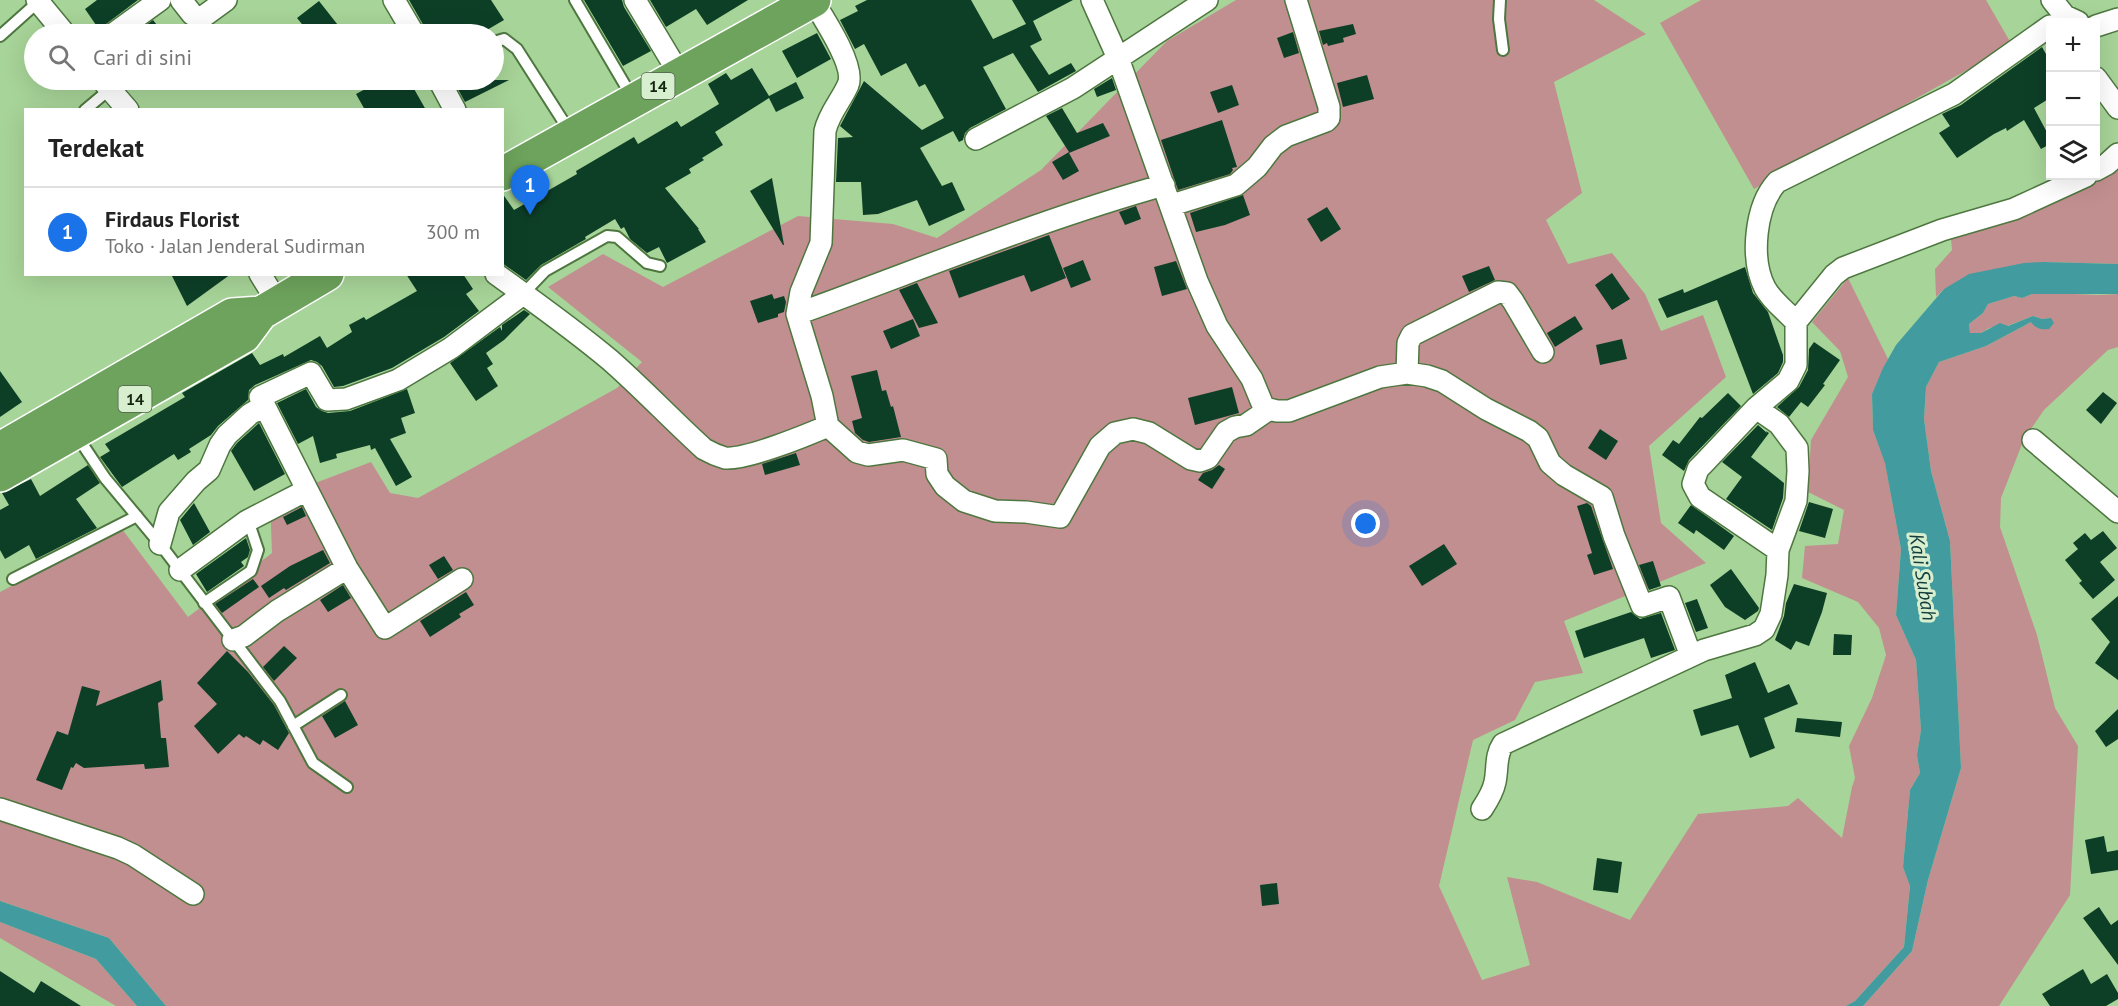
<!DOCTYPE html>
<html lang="id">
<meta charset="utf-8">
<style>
:root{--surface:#fff;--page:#f6f6f6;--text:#222;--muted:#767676;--line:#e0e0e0;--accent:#1a73e8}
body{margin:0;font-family:"PT Sans",sans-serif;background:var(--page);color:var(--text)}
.controls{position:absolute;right:18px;top:18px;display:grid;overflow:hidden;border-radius:0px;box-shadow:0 6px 24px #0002}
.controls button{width:54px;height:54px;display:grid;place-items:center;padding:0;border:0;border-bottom:2px solid var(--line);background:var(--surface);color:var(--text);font:30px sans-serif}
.you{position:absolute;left:1366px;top:524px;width:21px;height:21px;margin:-15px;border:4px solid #fff;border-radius:50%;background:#1a73e8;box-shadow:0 0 0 9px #1a73e833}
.badge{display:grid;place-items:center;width:39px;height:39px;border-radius:50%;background:var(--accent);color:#fff;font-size:20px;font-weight:700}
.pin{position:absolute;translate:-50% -50px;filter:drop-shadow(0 2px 3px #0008)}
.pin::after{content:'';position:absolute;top:32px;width:21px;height:18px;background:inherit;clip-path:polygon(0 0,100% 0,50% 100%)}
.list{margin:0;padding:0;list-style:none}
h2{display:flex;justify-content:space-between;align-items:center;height:78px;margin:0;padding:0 24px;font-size:26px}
h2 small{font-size:20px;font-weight:400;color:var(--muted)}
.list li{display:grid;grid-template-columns:39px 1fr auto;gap:18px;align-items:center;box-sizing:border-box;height:90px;padding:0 24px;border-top:2px solid var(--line)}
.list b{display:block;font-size:22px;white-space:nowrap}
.list p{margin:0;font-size:20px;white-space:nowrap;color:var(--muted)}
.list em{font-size:20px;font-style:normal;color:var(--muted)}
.icon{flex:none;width:33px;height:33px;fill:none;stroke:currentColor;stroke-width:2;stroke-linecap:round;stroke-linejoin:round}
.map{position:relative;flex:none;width:2118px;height:1006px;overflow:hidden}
.search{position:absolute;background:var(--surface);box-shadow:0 6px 24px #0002;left:24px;top:24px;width:480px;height:66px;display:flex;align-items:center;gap:15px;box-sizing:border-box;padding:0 21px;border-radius:33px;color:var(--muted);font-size:22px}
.panel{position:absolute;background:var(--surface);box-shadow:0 6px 24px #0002;left:24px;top:108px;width:480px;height:168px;border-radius:0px}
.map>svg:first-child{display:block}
.green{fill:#c28f90}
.water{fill:#429b9e}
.building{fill:#0d3f27}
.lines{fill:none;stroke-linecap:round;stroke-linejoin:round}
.lane-casing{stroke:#4e7740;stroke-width:14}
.street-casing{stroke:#4e7740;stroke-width:24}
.highway-casing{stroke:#fff;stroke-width:36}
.lane{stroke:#fff;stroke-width:10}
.street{stroke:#fff;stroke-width:21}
.highway{stroke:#6da35c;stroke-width:33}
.labels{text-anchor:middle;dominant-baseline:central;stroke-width:6;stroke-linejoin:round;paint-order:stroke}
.shield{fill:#d7eecf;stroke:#4e6148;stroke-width:1.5}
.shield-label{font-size:16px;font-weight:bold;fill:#14250e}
.water-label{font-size:20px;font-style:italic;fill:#123c3d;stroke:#d7eecf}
</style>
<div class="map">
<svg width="2118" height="1006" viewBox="0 0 2118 1006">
<rect width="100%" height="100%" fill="#a7d498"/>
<path class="green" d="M1236,0H1594L1646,34L1554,82L1582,193L1546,220L1568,264L1612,253L1645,294L1661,331L1703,315L1726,377L1649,446L1661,523L1706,563L1564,621L1583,673L1535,682L1515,720L1473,740L1439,886L1482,980L1530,965L1507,877L1537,882L1630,920L1698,814L1788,806L1798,798L1842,838L1852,787L1855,778L1849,746L1872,698L1886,655L1879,628L1858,602L1802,578L1805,546L1838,544L1844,510L1808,492L1811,440L1848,377L1840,351L1812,322L1848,278L1888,359L1872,394L1873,430L1885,462L1901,549L1896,615L1916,660L1921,730L1917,755L1920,773L1910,790L1903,867L1910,885L1904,947L1855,1001L1846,1006H166L109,938L0,901V815L125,856L193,898L198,893L192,886L134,849L0,804V592L122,529L188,617L272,553L270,500L371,462L390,493L418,498L617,388L642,362L548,287L603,254L663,287L798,216L893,224L937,238L1041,170L1167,41Z
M1701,0H1986L2012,45L1754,189L1660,23Z
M2118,170V264L2044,262L1944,289L1936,297L1935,269L1952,250L1951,239C2009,222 2065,200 2118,170Z
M2052,293L2098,295L2118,294V347L2108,350L2044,410L2024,439L2001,498L2000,527L2037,635L2055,708L2078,746L2070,895L1999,1006H1863L1912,951L1928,880L1961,768L1950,541L1931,471L1924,419L1926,387L1939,362L1986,346L2031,322L2051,318L2042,319L2033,316L2007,326L1989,328L1981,333H1970L1969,324L1983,313L1988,304L2014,296L2022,298L2032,294Z
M0,922L96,959L137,1006H116L0,938Z"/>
<path class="water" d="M2044,262L2118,264V294H2032L2022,298L2014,296L1988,304L1983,313L1969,324L1970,333H1981L2000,323L2008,326L2033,316L2042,319L2051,318L2054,323L2049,329C2040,330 2036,328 2031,322L1986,346L1939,362L1926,387L1924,419L1931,471L1950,541L1961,768L1928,880L1912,951L1863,1006H1846L1855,1001L1904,947L1910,886L1903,867L1910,790L1920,773L1917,755L1921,730L1916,660L1896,615L1901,549L1885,463L1873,430L1872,394L1883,368L1896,345L1944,289L1969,274L2024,263Z
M0,901L109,938L166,1006H137L96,959L0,922Z"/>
<path class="building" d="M97,0H138L106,24L100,34H83L96,25L85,9Z
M409,0H491L504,20L480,34H427L425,28Z
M584,0H622L624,7L651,51L623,66Z
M650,0H748L707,25L696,9L666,27Z
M867,0H971L993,39L1026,24L1012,0H1073L1033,21L1042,40L1030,46L1049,75L1071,63L1076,71L1038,92L1013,53L983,67L1006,109L970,128L965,133L963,140L959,142L953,131L920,148L942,186L952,182L965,210L929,226L917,200L878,214L863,215L861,182H836L838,138L853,137L840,126L864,81L922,130L944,118L925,84L919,87L906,63L881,76L864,44L855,49L840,20L858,11L855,6Z
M319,1L345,34H310L297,18Z
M153,20L164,34H134Z
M1353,24L1356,34L1343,38L1344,42L1328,46L1327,43L1323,45L1319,31Z
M1293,32L1299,53L1284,58L1277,38Z
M817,33L831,59L797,78L782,51Z
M2042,47L2050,61V98L2034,108L2050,138V144L2041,149L2024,120L2007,131L2006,128L1994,134L1957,158L1939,133L1950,126L1942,114L1961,105Z
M752,68L769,96L796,82L804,98L776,112L769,98L715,132L723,145L702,158L704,160L689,169L691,173L665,188L699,229H698L706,242L667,263L659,247L647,253L630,239L624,227L621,229L615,219L585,237L586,239L541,265L526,280L502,263V193L514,210L577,174L576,171L634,137L638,144L677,121L681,127L719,104L708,84L726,73L731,80Z
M1367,75L1374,99L1343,107L1337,83Z
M1112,78L1116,90L1097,97L1094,89Z
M382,80H409L426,110H365L356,94Z
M453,80H509L465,102Z
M1232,85L1239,105L1218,113L1210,92Z
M1062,108L1077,133L1103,123L1110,136L1069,153L1079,171L1063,180L1052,162L1069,152L1046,116Z
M1222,120L1237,167L1232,168L1233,170L1230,174L1178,190L1161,140Z
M772,178L784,245H783L750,191Z
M1243,195L1250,215L1225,225L1196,232L1190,213Z
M1136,206L1141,219L1125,225L1119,212Z
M1327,207L1341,229L1321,242L1307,219Z
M1049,235L1066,278L1031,292L1024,275L959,298L949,271Z
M1083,260L1091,280L1071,288L1063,268Z
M1176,261L1187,289L1162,296L1154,267Z
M1489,266L1495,280L1469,292L1462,276Z
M1745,267L1753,293L1768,312L1783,355V362L1778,373L1753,394L1717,300L1667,318L1658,299L1683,289L1684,293Z
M1612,273L1630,299L1612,310L1595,285Z
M171,274H231L187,306Z
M406,274H463L473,289L466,294L479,311L444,337L392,368L343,386L334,387L322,366L317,362L311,360L255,385L249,390L248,400L218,426L211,435L189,449L191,452L178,460L174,454L122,487L100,457L110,451L105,444L185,397L182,393L252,353L260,365L283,354L284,357L320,336L327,348L352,332L349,325L364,317L366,320L417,291Z
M917,283L938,323L919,328L899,290Z
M772,294L774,299L784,296L786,302L784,312L778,314V317L758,323L750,301Z
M524,310L530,314L504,340L486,353L493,364L487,368L498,386L476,401L450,363L500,327L502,331V325Z
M1575,316L1583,329L1555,347L1547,333Z
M913,319L920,336L891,349L883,331Z
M1622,339L1627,359L1600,365L1596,345Z
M1814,342L1840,360L1823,384L1825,385L1808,407L1801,402L1789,417L1777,407L1799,387L1808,370L1809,349Z
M877,370L882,391L886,390L891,407L893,406L901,437L869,442L863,440L855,433L852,421L862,418L851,376Z
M0,371L22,402L0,417Z
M1232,387L1239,413L1195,425L1188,398Z
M306,389L316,407L322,411L328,413L350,411L407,389L415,413L401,418L406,433L390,439L412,477L396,486L375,448L371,450L370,445L336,454L337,458L320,463L313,436L298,444L277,403Z
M2103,392L2117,403L2101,424L2086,410Z
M1728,393L1741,406L1689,460L1684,471L1662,455L1673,440L1679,444L1700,417L1702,418Z
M259,423L285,474L254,491L231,451L237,443Z
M1758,425L1767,433L1766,431L1769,433L1751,457L1784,483L1783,498L1772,530L1726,499L1742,477L1722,462Z
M1600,429L1618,441L1606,460L1588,448Z
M796,453L800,465L765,475L762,464Z
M88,465L100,483L76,499L97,528L36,559L29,545L5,559L0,550V510L9,505L2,493L31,479L40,496Z
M1219,465L1225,469L1212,489L1198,480L1203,473L1212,470Z
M1809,502L1833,509L1825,538L1799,531Z
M194,503L210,532L193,545L180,520Z
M1587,503L1591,506L1613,569L1594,575L1587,555L1592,553L1577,506Z
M1691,505L1734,536L1724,550L1696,530L1694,534L1678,523Z
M302,507L306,516L287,525L283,517Z
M2103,531L2117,548L2100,562L2115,580L2093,599L2079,583L2082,581L2065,560L2078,549L2073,543L2085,533L2091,540Z
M246,538L250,550L248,557L241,562L244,566L207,592L196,574Z
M1444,544L1457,564L1422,586L1409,566Z
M323,550L330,563L286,590L284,588L269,598L261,586L290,566Z
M444,556L453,570L438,579L429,565Z
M1653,561L1661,586L1649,590L1639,565Z
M1731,569L1759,608L1758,611L1745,620L1725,607L1710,585Z
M253,579L259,587L222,613L215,604Z
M1794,584L1827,593L1822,612L1809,646L1796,641L1791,650L1775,640L1784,616L1786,603Z
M343,585L351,598L328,612L320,600Z
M466,592L474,605L459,614L461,617L430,637L420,621Z
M2118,596V680L2095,663L2110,642L2091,619Z
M1697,599L1708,628L1696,632L1685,603Z
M1631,612L1640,619L1661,613L1675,650L1651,658L1644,638L1584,658L1575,631Z
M1834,634L1852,635L1851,655H1833Z
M284,646L297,658L274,681L263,667Z
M227,651L248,672L274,705L289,733L278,750L263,740L260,745L246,736L244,738L239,734L218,754L194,726L217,704L197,683Z
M1755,662L1768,693L1789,684L1798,704L1764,718L1775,748L1750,758L1738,725L1701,736L1693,710L1732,698L1725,675Z
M161,680L163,700L158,703L161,738H166L169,767L145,769L144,764L84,768L76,763L73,768L71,767L62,790L36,780L57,731L68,735L82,686L100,691L96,706Z
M345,701L358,725L335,738L322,716Z
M2118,709V739L2106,747L2095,731Z
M1797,718L1842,722L1840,737L1795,732Z
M2104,836L2107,852L2118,850V870L2091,874L2085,840Z
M1597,858L1622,862L1618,893L1593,890Z
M1277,883L1279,904L1262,906L1260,885Z
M2099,907L2111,925L2118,920V965L2083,918Z
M2083,969L2091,984L2107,974L2118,993V999L2106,1006H2050L2042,994Z
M0,971L34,993L41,981L81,1006H0Z"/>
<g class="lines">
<defs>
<path id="lane" d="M575,0L632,97
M1500,0L1499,19L1503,50
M0,36L38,2
M494,42L504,39L517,49L570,132
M85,110L110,89
M523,294L545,271L607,236L617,237L647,263L660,266
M77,436L105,478L160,544L280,701L313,763L347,787
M13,579L137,516
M204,603L251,571L258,550L248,520
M293,726L341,695"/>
<path id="street" d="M37,0L65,34
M181,0L192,14L200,19L226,0
M394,0L414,34
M635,0L680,75
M1092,0L1118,58L1197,281L1217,326L1252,379L1264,408L1277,411H1289L1380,377L1407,373L1427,376L1442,381L1486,409L1529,431L1538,438L1550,463L1564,475L1602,497L1614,536L1642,606L1669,597L1691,656
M2052,0L2065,16L2078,22
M813,1C823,17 856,67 848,85C841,101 829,113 825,131L821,243L801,292L797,314L822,396L828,426L857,452L868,455L903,450L936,459L937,474L945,486L964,501L995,511L1026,512L1060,517L1100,446L1115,433L1133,429L1149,433L1191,459L1200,461L1208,458L1226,432L1235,427L1246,425L1268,410
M2096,26L2118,19
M113,34L160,0
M2096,78L2118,108
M102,80L128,110
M439,80L455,110
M976,139L1073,88L1207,0
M2096,170L2107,164L2118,154
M1172,205L1236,185L1257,167L1273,146L1286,136L1326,121L1329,118V107L1296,0
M260,274L278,303
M496,274C535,302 573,329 610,360C642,388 672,420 704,449C711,453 718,456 725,458C746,460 807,435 828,426
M797,314C919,270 1039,220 1164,185
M1796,322C1786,311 1772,301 1765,288C1750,259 1755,206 1777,182L1954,94L2050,26
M1407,373L1408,343L1412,335L1498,292L1507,293L1513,301L1543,352
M2033,440L2118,512
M160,544L169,512L196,481L209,470L220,445L227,435L250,414L264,406
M1778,550L1700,497L1693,484L1698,469L1703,464L1756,408L1788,381L1796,365V322L1834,275L1843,268L1942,230L2014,209L2086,176
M180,570L247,521L307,490
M462,579L385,628L347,568L260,397L311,373L327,400L346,399L398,380L451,348L523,294
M233,640L244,636L277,611L347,568
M0,809L118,848L133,855L193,894
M1482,809C1488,800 1493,792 1495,782C1498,768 1495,756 1503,744L1704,650L1755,635L1764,629L1771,614L1777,575L1778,550L1796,501L1798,471L1797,448L1779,424L1756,408"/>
<path id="highway" d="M502,174L814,0
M0,449L232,315L261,313
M0,475L244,336L261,313L327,274"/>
</defs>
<use href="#lane" class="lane-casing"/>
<use href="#street" class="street-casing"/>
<use href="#highway" class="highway-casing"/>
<use href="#lane" class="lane"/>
<use href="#street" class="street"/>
<use href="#highway" class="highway"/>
</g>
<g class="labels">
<g class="shield">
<rect x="641.5" y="73" width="33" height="26" rx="4.5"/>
<rect x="118.5" y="386" width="33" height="26" rx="4.5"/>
</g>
<g class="shield-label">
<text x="658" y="86">14</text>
<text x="135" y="399">14</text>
</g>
<g class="water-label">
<text transform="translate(1923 577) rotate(81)">Kali Subah</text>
</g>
</g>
</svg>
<div class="controls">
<button>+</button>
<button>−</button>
<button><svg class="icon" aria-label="layers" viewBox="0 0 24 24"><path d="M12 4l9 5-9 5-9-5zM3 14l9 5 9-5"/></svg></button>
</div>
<div class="you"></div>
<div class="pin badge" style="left:530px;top:215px">1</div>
<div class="search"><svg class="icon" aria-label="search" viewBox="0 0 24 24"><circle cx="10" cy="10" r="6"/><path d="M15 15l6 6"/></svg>Cari di sini</div>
<section class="panel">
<h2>Terdekat<small></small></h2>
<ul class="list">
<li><span class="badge">1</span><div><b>Firdaus Florist</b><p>Toko · Jalan Jenderal Sudirman</p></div><em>300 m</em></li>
</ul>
</section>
</div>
